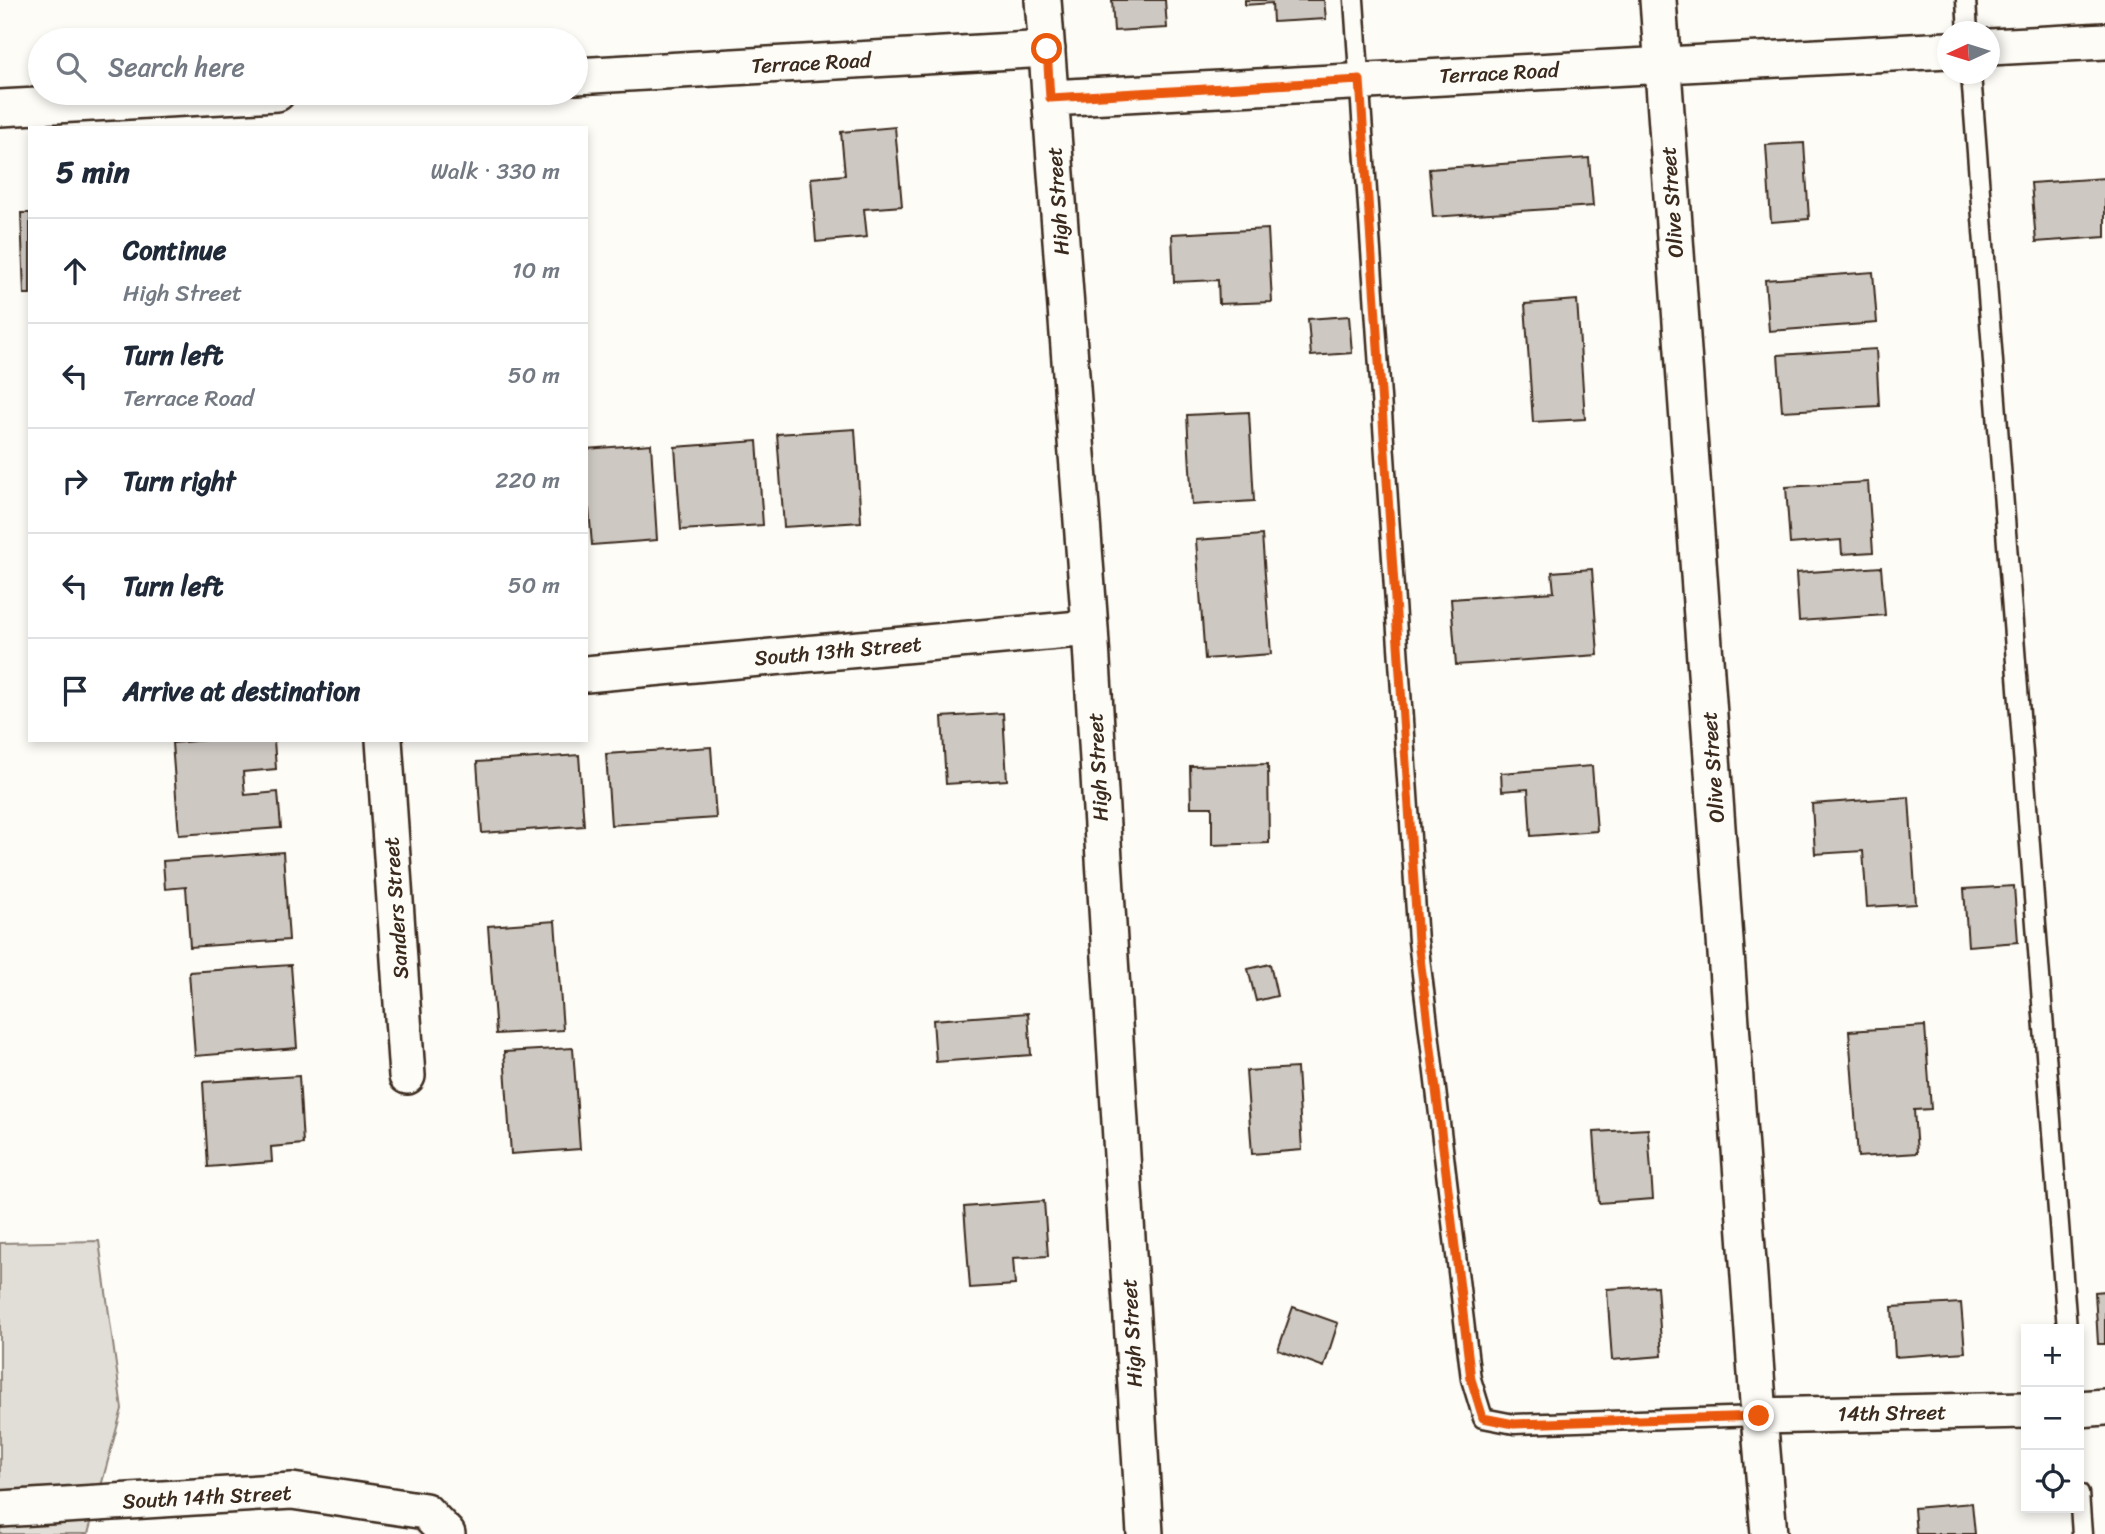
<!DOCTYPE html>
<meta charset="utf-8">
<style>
:root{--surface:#fff;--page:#f2f2f3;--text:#1f2937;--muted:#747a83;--line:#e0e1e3}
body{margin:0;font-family:Sriracha,sans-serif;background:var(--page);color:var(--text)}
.controls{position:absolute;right:21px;bottom:21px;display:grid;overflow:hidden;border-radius:0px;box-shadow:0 4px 10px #0003}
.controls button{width:63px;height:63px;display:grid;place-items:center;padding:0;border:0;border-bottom:2px solid var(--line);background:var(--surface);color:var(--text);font:35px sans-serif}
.compass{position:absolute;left:1937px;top:21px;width:63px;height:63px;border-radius:50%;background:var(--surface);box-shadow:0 4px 10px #0003;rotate:266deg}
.stop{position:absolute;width:21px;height:21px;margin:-16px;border:5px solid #ea580c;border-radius:50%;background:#fff}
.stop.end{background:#ea580c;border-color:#fff;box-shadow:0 2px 7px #0008}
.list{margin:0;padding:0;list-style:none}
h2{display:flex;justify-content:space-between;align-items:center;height:91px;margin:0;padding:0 28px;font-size:30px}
h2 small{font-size:23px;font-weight:400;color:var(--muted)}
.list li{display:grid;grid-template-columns:46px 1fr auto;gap:21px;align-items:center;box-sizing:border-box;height:105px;padding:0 28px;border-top:2px solid var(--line)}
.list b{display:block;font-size:26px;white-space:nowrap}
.list p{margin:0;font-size:23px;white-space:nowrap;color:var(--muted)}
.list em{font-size:23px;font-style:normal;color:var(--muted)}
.icon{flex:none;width:38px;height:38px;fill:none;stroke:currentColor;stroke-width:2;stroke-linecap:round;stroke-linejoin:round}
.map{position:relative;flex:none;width:2105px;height:1534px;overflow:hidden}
.search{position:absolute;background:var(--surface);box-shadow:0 4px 10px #0003;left:28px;top:28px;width:560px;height:77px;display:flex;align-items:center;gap:18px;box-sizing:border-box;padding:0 24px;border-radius:38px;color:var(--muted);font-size:26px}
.panel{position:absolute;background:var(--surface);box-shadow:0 4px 10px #0003;left:28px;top:126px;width:560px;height:616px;border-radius:0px}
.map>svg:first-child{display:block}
.green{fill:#e1ded7;stroke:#8e847a;stroke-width:2}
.building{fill:#cdc8c2;stroke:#3b2a1e;stroke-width:2}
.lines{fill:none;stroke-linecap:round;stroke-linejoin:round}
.lane-casing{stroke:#3b2a1e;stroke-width:23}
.street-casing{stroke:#3b2a1e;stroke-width:40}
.lane{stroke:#fdfcf7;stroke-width:18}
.street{stroke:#fdfcf7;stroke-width:35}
.route{stroke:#ea580c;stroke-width:9}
.labels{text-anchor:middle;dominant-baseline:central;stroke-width:6;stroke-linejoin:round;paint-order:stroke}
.street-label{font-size:21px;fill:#3b2a1e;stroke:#fdfcf7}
</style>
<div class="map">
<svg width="2105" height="1534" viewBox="0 0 2105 1534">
<rect width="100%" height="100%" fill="#fdfcf7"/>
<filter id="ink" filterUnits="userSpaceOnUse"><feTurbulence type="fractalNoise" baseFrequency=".0143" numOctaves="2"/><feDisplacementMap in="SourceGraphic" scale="14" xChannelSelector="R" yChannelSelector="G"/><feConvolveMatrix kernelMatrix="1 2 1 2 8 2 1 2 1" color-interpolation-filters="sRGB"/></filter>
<g filter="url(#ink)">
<path class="green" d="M99,1241L122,1409L88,1534H0V1243Z"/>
<path class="building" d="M1112,0H1165L1167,28L1114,31Z
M1245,0H1324L1326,19L1273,22L1272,3L1245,5Z
M895,127L902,206L864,209L867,237L816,242L811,178L845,175L841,132Z
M1804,143L1809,219L1771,222L1766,145Z
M1589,158L1593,206L1433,217L1429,169Z
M2105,178V237L2036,242L2031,183Z
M21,213H30V294H24Z
M1268,229L1272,302L1219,304L1218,280L1174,282L1172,234Z
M1873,272L1877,323L1769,331L1765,280Z
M1577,300L1585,419L1533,422L1525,304Z
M1349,316L1352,353L1311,356L1308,319Z
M1876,349L1879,406L1782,411L1778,355Z
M1249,412L1254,501L1192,505L1187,415Z
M855,429L861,522L784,527L777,434Z
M757,441L763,525L681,530L675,447Z
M651,444L657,540L592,545L589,509H586V449Z
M1868,482L1873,552L1842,554L1841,540L1790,544L1786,487Z
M1262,535L1271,654L1205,659L1196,540Z
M1881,567L1885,615L1799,621L1796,573Z
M1592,569L1598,655L1456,665L1451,599L1554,592L1552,572Z
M1003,713L1007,780L946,784L942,717Z
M206,740H274L276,769L243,772L245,795L278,792L281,828L179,835L172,743Z
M711,747L716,818L611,825L606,754Z
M579,755L584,826L482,833L477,762Z
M1268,764L1269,843L1212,845V807H1191L1190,766Z
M1592,766L1597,831L1531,836L1528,789L1502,791L1501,773Z
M1909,797L1916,904L1867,907L1863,851L1815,854L1812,804Z
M283,852L289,940L190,947L186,887L165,889L163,861Z
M2014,886L2018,942L1968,946L1964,889Z
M555,921L563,1030L496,1034L488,926Z
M1270,964L1277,996L1256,1001L1248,969Z
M291,965L297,1048L195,1056L189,972Z
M1028,1013L1031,1055L936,1062L933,1020Z
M1925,1026L1931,1109L1914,1110L1917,1153L1858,1157L1849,1031Z
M573,1048L580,1149L511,1154L504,1052Z
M1297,1068L1302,1150L1252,1154L1246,1071Z
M299,1076L303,1144L271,1147L272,1162L208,1167L203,1082Z
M1648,1129L1653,1199L1599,1203L1594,1132Z
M1044,1201L1048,1256L1013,1258L1015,1285L970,1288L964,1207Z
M1657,1286L1662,1356L1612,1360L1607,1289Z
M2105,1291V1344H2098L2095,1292Z
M1961,1303L1965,1352L1895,1357L1892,1307Z
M1293,1307L1338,1323L1324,1367L1278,1350Z
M1972,1503L1975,1534H1916L1914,1508Z"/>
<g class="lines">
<defs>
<path id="lane" d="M1354,0L1418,941L1471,1379L1483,1418L1514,1424L1759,1416
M1966,0L1968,32
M1971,74L2067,1329
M2079,1493L2082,1534"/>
<path id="street" d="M1043,0L1090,628L1145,1534
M1658,0L1759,1416L1769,1534
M1990,47L2105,41
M576,76L1047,49
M1050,98L1948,50
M0,108L277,93
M586,674L1090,628
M384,740L407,1076
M2079,1409L2105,1407
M1759,1416L2026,1410
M0,1509L292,1491L425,1511L447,1534"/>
</defs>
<use href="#lane" class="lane-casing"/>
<use href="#street" class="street-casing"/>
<use href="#lane" class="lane"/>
<use href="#street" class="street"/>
</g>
</g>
<g class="lines" filter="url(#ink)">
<path class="route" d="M1047,49L1050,98L1360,80L1418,941L1471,1379L1483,1418L1514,1424L1759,1416"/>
</g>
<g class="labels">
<g class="street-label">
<text transform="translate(811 63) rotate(-3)">Terrace Road</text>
<text transform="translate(1499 73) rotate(-3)">Terrace Road</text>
<text transform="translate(1058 201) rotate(-94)">High Street</text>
<text transform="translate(1672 202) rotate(-94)">Olive Street</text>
<text transform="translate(838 651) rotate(-5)">South 13th Street</text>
<text transform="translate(1098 767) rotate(-93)">High Street</text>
<text transform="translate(1713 767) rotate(-94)">Olive Street</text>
<text transform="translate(396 908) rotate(-94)">Sanders Street</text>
<text transform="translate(1132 1333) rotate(-93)">High Street</text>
<text transform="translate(1892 1413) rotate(-1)">14th Street</text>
<text transform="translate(207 1497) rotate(-3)">South 14th Street</text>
</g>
</g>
</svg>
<div class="controls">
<button>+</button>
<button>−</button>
<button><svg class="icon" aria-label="locate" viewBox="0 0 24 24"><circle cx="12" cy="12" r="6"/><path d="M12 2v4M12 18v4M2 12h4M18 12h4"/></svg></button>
</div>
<svg class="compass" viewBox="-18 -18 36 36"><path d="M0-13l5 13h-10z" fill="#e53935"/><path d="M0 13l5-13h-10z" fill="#747a83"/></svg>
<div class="stop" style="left:1047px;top:49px"></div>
<div class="stop end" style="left:1759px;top:1416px"></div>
<div class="search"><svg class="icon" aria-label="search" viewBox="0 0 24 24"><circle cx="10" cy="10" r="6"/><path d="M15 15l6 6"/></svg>Search here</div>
<section class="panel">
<h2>5 min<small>Walk · 330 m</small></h2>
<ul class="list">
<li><svg class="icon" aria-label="ahead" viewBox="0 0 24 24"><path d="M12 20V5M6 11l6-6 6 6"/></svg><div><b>Continue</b><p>High Street</p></div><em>10 m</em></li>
<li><svg class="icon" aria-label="left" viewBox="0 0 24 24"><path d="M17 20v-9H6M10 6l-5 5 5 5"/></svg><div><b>Turn left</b><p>Terrace Road</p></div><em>50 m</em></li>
<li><svg class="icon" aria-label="right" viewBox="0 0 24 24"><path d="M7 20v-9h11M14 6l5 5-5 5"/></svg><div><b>Turn right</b></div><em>220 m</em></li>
<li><svg class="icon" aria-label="left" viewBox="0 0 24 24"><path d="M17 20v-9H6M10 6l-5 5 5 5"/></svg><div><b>Turn left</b></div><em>50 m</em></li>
<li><svg class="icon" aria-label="arrive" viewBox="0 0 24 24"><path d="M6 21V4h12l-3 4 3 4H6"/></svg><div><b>Arrive at destination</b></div></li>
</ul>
</section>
</div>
